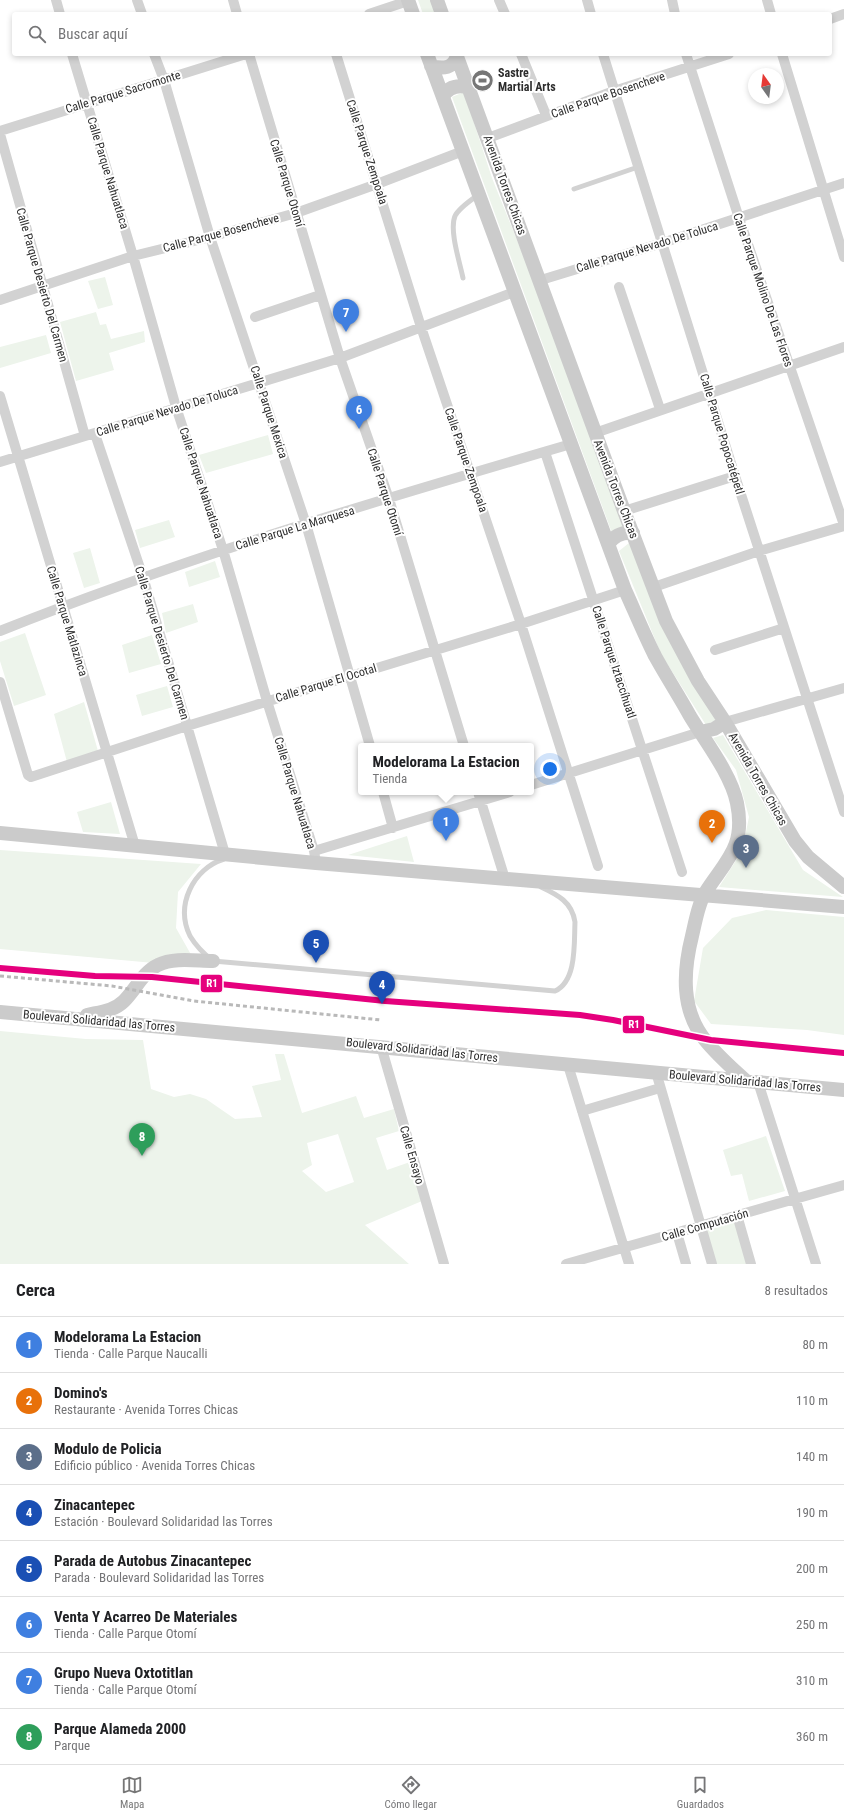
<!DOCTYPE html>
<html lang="es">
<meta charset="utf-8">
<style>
:root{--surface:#fff;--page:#f6f6f6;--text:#202124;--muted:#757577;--line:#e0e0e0;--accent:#767676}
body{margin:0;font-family:"Roboto Condensed",sans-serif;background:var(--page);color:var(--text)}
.compass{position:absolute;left:748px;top:68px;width:36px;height:36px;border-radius:50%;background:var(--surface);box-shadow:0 2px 6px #0003;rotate:346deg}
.you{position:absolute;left:550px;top:769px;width:14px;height:14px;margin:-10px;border:3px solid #fff;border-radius:50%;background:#1a73e8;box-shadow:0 0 0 6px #1a73e833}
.badge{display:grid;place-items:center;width:26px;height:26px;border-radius:50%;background:var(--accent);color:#fff;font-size:13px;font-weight:700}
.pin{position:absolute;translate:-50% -33px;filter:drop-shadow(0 1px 2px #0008)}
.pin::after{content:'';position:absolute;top:21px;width:14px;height:12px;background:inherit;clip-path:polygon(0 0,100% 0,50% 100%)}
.popup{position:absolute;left:358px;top:743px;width:176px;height:52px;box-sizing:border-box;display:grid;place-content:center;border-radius:4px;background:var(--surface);filter:drop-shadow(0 1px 3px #0005);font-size:13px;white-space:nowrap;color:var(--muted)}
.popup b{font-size:15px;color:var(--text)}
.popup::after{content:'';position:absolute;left:50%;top:100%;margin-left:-8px;border:8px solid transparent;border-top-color:var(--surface)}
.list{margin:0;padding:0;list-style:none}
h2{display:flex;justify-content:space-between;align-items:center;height:52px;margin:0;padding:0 16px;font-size:17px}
h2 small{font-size:13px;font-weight:400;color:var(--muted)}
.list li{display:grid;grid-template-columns:26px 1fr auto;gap:12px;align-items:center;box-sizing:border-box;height:56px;padding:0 16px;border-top:1px solid var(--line)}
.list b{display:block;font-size:15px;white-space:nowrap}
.list p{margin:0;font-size:13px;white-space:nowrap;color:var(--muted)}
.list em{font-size:13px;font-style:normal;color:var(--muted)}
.icon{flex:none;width:22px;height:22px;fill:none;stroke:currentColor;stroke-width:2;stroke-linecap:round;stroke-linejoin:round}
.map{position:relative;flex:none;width:844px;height:1264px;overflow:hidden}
.search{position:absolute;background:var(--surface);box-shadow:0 2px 6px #0003;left:12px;right:12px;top:12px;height:44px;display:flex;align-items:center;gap:10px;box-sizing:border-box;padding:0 14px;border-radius:4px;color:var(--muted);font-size:15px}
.sheet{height:500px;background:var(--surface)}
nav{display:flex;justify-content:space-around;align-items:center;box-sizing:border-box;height:56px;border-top:1px solid var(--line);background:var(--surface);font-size:11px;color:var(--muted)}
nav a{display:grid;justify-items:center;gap:2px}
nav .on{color:var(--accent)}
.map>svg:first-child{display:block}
.green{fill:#edf4eb;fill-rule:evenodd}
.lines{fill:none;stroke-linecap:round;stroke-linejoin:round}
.lane{stroke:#d2d2d2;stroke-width:5}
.street{stroke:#d2d2d2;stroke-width:10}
.secondary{stroke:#cbcbcb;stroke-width:14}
.rail{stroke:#b9b9b9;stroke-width:3;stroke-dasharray:4 3;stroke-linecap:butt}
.rail-1-casing{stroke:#fff;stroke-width:9}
.rail-1{stroke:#e5007d;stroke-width:6}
.labels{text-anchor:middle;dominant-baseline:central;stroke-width:4;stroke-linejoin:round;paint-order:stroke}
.poi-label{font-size:12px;font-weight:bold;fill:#2d2d2d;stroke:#fff;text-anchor:start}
.street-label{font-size:12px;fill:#2d2d2d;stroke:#fff}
.line-badge{stroke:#fff;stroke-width:1.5}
.badge-label{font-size:11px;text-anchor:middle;font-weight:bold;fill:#fff}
</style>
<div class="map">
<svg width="844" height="1264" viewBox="0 0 844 1264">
<rect width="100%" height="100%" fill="#fff"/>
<path class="green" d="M418,0H432L437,14H423Z
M464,92L492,178L539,295L624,527L612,533L452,97Z
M105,277L113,305L98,309L88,281Z
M96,312L100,325L106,324L111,339L144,331L145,342L109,353L114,370L76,381L60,322Z
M46,335L51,353L0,368V347Z
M268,435L273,454L206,473L199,455Z
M169,520L175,537L140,548L135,530Z
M629,543L673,646L716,720L706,725L661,654L619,551Z
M90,548L100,583L84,588L73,553Z
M215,561L220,577L189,587L185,572Z
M193,604L198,622L166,633L162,613Z
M25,633L46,695L14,706L0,661V642Z
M152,635L161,664L129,673L122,645Z
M167,686L173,707L142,716L136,695Z
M84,702L98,751L67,762L54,714Z
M723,735L803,870L843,897L719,887L742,851L749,817L736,770L713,738Z
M111,802L120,834L83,832L77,812Z
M407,836L414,862L348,855Z
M0,850L201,864L178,892L176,928L198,967L0,949Z
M766,910L844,917V1035L807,1030L711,1024L694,1001L703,948L732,918Z
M0,1031L86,1039L143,1040L151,1089L174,1097L190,1094L206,1099L235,1119L262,1117L252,1086L281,1080L275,1054H284L302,1113L356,1096L364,1118L394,1109L399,1131L376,1138L387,1170L410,1162L422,1201L365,1225L409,1264H0ZM338,1134L354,1182L326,1192L302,1171L312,1165L307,1143Z
M766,1136L785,1191L749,1201L742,1174L731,1176L723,1150Z
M736,1221L748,1264H715L705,1231Z"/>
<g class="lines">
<path class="lane" d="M574,189L638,167
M463,278C460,263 449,230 455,216C459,208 471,200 478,195
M224,859C193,869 175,905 190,936C196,946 204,954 213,961L555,991C577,981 574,943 575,922C572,902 558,895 541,887"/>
<path class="street" d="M56,0L60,14
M137,0L142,14
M233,0L237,14
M499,0L505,14
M587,0L591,14
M672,0L675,14
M767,0L771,14
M369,14L408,1
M830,19L844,14
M72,54L133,256L176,407L223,550L267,701L314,851L316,863
M154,54L164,80L210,237L306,524L370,746
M249,54L340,358L389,499L464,746
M336,54L421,327L521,624L598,866
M521,54L546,115
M603,54L735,476L844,812
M686,54L739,218L844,525
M782,54L844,257
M0,131L246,54
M0,134L85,436
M488,138L614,91L729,54
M541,280L662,243L844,183
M619,287L660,409
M0,300L133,256L210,237L296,213L377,184L463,151
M255,317L320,295
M0,396L135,846
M595,433L844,347
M95,434L143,577L225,854
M545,452L682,872
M0,462L340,358L514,292
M624,511L735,476
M654,587L759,551L844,526
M0,631C186,557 379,500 571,444
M715,650L784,628
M0,682L28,775L31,777L187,726L521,624L625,590
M725,722L844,688
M531,785L700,732
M383,792L393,828
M478,792L505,879
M314,851L510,792
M381,1046L444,1264
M568,1065L629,1264
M656,1072L712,1264
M758,1082L816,1264
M582,1111L660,1088
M737,1215L751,1264
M677,1233L686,1264
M566,1264L844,1185"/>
<path class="secondary" d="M408,0L413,14
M437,0L442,14
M427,54L625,590C635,612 644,634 655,656C666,676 679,696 690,716C705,741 731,774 737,803C746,847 726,860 705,893C698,904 695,924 692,936C683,972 681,1010 705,1040C717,1055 732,1068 746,1081
M456,54L624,511L666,621L698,681L725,722L795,841L808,857L844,887
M431,66C443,69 453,69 457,56
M443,97C448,86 458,85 468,87
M608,544C614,536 623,532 633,533
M700,732L714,729L725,722
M0,833L316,863L844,907
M0,1012L844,1090
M87,1015C100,1012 114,1011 124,1001C136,989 143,972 158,965C174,957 196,961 213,961"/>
<path class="rail" d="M0,968L95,976L152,977L385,1001
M0,976L112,986L194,1001L381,1020"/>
<defs>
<path id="rail-1" d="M0,968L95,976L152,977L385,1001L580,1015L613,1020L711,1040L844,1053"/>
</defs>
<use href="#rail-1" class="rail-1-casing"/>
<use href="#rail-1" class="rail-1"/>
</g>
<defs>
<symbol id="stadium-disc" viewBox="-11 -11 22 22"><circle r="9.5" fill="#767676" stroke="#fff"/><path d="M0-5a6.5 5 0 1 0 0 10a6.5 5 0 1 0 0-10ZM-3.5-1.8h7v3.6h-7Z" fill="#fff"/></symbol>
</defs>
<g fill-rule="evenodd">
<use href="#stadium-disc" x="470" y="68" width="25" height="25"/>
</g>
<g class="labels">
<g class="poi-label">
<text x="498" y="73">Sastre<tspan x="498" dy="14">Martial Arts</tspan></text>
</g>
<g class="street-label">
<text transform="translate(123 92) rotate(-17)">Calle Parque Sacromonte</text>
<text transform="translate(608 95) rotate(-19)">Calle Parque Bosencheve</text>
<text transform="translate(367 152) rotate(72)">Calle Parque Zempoala</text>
<text transform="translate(108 173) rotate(73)">Calle Parque Nahuatlaca</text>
<text transform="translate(287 183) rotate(73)">Calle Parque Otomí</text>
<text transform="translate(505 185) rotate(70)">Avenida Torres Chicas</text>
<text transform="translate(221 233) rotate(-15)">Calle Parque Bosencheve</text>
<text transform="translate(647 247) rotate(-17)">Calle Parque Nevado De Toluca</text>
<text transform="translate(42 285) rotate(74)">Calle Parque Desierto Del Carmen</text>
<text transform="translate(763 290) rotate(71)">Calle Parque Molino De Las Flores</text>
<text transform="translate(167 411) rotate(-17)">Calle Parque Nevado De Toluca</text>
<text transform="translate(269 412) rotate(72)">Calle Parque Mexica</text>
<text transform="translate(722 434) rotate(73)">Calle Parque Popocatépetl</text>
<text transform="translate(466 460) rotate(71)">Calle Parque Zempoala</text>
<text transform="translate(201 483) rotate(72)">Calle Parque Nahuatlaca</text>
<text transform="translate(616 489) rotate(69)">Avenida Torres Chicas</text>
<text transform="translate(385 492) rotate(72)">Calle Parque Otomí</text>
<text transform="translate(295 528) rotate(-17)">Calle Parque La Marquesa</text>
<text transform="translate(67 621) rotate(73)">Calle Parque Matlazinca</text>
<text transform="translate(162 643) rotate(73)">Calle Parque Desierto Del Carmen</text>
<text transform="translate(614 662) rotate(72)">Calle Parque Iztaccíhuatl</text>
<text transform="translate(326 683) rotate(-17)">Calle Parque El Ocotal</text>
<text transform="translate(758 779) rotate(60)">Avenida Torres Chicas</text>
<text transform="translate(295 793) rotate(73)">Calle Parque Nahuatlaca</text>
<text transform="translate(99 1021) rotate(5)">Boulevard Solidaridad las Torres</text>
<text transform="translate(422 1050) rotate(6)">Boulevard Solidaridad las Torres</text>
<text transform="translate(745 1081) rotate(5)">Boulevard Solidaridad las Torres</text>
<text transform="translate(412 1155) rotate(74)">Calle Ensayo</text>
<text transform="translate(705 1225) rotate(-16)">Calle Computación</text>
</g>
</g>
<g class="line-badge">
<rect x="200" y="974" width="23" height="19" rx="4" fill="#e5007d"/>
<rect x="622" y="1015" width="23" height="19" rx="4" fill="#e5007d"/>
</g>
<g class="badge-label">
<text x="212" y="987">R1</text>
<text x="634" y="1028">R1</text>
</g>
</svg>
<svg class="compass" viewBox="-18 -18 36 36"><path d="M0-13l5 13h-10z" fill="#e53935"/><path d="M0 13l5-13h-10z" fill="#757577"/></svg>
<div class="you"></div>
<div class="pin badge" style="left:446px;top:841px;background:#3f7fe0">1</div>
<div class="popup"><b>Modelorama La Estacion</b>Tienda</div>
<div class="pin badge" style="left:712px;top:843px;background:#e8710a">2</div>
<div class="pin badge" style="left:746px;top:868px;background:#5c6f8a">3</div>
<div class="pin badge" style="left:382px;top:1004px;background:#1a4fb4">4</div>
<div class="pin badge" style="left:316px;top:963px;background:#1a4fb4">5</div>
<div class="pin badge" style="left:359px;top:429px;background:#3f7fe0">6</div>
<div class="pin badge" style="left:346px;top:332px;background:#3f7fe0">7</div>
<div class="pin badge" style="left:142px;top:1156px;background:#2e9e5b">8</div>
<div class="search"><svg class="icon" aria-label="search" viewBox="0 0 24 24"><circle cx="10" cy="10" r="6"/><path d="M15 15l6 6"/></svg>Buscar aquí</div>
</div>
<section class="sheet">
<h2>Cerca<small>8 resultados</small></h2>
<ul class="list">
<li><span class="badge" style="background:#3f7fe0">1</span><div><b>Modelorama La Estacion</b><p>Tienda · Calle Parque Naucalli</p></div><em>80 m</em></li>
<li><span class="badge" style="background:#e8710a">2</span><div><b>Domino's</b><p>Restaurante · Avenida Torres Chicas</p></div><em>110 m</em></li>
<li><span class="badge" style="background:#5c6f8a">3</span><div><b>Modulo de Policia</b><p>Edificio público · Avenida Torres Chicas</p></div><em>140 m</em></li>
<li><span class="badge" style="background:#1a4fb4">4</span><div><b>Zinacantepec</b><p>Estación · Boulevard Solidaridad las Torres</p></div><em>190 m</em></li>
<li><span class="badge" style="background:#1a4fb4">5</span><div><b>Parada de Autobus Zinacantepec</b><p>Parada · Boulevard Solidaridad las Torres</p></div><em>200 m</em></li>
<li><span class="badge" style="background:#3f7fe0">6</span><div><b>Venta Y Acarreo De Materiales</b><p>Tienda · Calle Parque Otomí</p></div><em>250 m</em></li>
<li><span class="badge" style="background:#3f7fe0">7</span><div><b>Grupo Nueva Oxtotitlan</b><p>Tienda · Calle Parque Otomí</p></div><em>310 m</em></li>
<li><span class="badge" style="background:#2e9e5b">8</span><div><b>Parque Alameda 2000</b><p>Parque</p></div><em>360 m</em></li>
</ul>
</section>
<nav>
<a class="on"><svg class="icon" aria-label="map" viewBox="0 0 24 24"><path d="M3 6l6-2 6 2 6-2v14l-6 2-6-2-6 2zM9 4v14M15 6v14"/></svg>Mapa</a>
<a><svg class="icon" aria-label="directions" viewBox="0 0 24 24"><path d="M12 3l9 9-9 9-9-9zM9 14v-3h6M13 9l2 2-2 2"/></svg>Cómo llegar</a>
<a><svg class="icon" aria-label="saved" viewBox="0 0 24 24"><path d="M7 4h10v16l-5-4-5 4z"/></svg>Guardados</a>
</nav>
